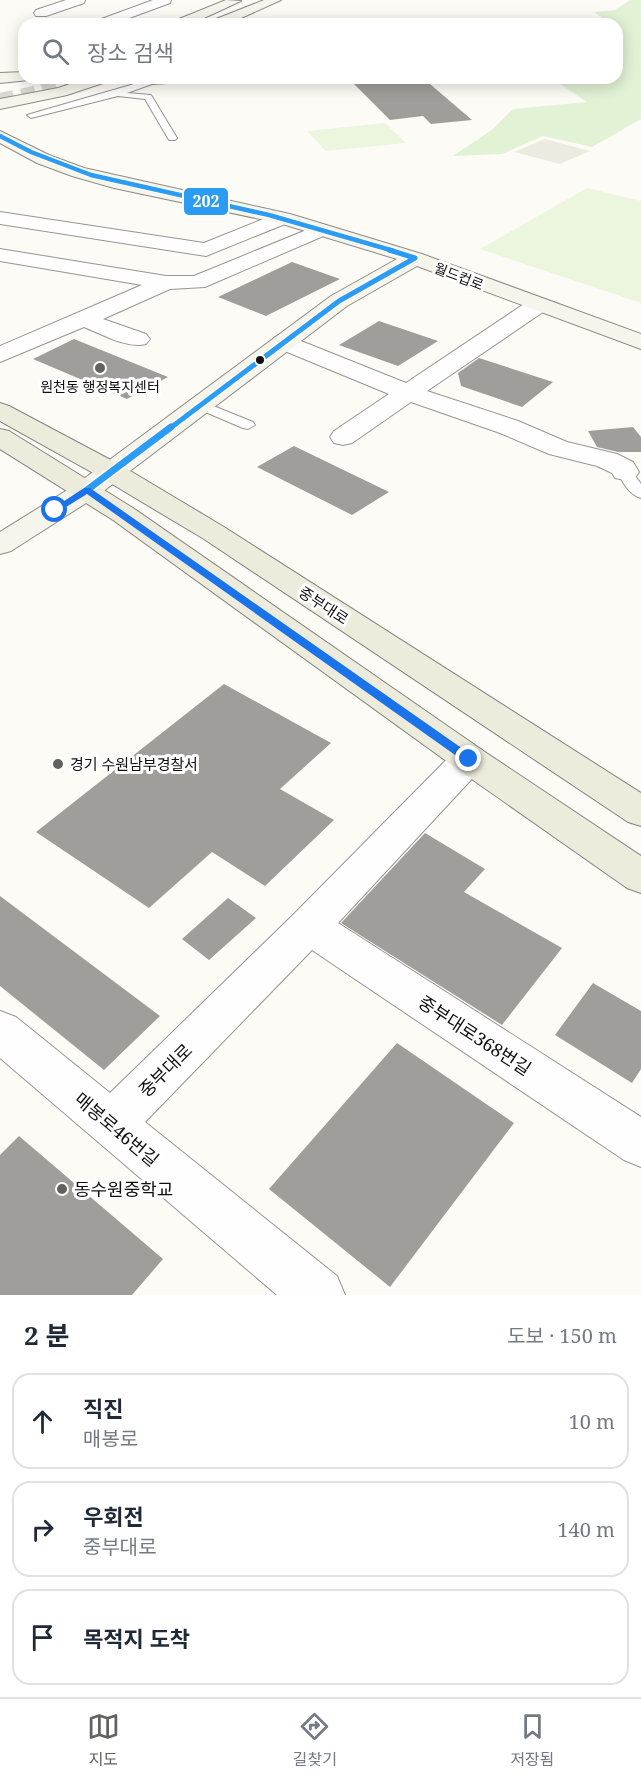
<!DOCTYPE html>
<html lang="ko">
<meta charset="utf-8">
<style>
:root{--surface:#fff;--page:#f6f6f7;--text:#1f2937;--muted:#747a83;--line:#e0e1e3;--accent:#626260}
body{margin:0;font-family:"Noto Serif","Noto Sans KR",serif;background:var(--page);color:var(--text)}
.stop{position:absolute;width:18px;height:18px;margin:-14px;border:4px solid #1a73e8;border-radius:50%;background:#fff}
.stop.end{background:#1a73e8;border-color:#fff;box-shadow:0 2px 6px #0008}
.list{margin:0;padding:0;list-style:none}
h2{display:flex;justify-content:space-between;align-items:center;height:78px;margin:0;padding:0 24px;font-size:26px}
h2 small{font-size:20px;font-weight:400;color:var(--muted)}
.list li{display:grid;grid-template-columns:39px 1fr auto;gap:18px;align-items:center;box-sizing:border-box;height:96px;margin:0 12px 12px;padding:0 12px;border:2px solid var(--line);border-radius:18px}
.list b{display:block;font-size:22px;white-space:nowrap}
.list p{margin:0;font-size:20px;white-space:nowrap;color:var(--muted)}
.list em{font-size:20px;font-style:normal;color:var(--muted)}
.icon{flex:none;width:33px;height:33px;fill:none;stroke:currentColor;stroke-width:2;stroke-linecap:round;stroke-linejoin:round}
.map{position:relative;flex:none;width:641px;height:1295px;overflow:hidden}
.search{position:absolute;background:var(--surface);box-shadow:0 3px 15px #0003;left:18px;right:18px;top:18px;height:66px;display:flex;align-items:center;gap:15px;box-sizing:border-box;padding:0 21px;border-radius:18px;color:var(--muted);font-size:22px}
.sheet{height:402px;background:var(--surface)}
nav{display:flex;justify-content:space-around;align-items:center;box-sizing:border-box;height:84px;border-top:2px solid var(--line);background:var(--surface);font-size:16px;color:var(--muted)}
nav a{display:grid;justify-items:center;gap:3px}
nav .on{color:var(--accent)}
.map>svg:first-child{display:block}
.green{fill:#e2f2d5}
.pitch{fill:#ecf6df}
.plaza{fill:#ecebe0}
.building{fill:#a09e9a}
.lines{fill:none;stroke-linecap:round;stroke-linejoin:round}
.secondary-tunnel{stroke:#d8d8d2;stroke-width:14;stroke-dasharray:14 8;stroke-linecap:butt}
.lane-casing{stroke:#969593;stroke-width:2}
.street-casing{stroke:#969593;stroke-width:2}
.secondary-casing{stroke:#8c8c89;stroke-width:2}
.primary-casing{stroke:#838380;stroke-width:2}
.lane{fill:#fffefe;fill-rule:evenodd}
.street{fill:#fffefe;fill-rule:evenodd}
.secondary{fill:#f5f5eb;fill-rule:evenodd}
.primary{fill:#edebdb;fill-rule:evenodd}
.bus-1-far2-casing{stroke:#fff;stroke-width:7}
.bus-1-far1-casing{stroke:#fff;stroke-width:8}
.bus-1-casing{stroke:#fff;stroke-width:10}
.bus-1-far2{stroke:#2c9cf2;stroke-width:4.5}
.bus-1-far1{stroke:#2c9cf2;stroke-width:5}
.bus-1{stroke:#2c9cf2;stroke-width:7}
.route{fill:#1a73e8}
.bus-dot{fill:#0f0f0f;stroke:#fff;stroke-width:2}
.poi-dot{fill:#626260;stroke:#fff;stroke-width:2}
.labels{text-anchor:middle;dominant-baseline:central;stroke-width:6;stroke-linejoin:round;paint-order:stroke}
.far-street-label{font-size:14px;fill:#0f0f0f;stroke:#fff}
.far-poi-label{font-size:14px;fill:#0f0f0f;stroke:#fff}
.street-label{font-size:15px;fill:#0f0f0f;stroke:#fff}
.poi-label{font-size:15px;fill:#0f0f0f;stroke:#fff;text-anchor:start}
.near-street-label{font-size:18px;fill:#0f0f0f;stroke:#fff}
.near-poi-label{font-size:18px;fill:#0f0f0f;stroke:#fff;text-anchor:start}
.line-badge{stroke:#fff;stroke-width:2}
.badge-label{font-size:16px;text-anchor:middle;font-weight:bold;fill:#fff}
</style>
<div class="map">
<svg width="641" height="1295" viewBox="0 0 641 1295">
<rect width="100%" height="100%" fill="#fcfbf5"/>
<path class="green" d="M630,0H641V119L592,147L543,136L502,154L453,156L493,129L513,109L587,102L551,78H617V35L623,33L617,29V24H611L594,12L615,10Z"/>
<path class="pitch" d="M385,123L406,143L326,151L307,131Z
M587,188L641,201V303L480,249Z"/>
<path class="plaza" d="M545,139L590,151L560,164L514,152Z"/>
<path class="building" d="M348,78H423L472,120L431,124L423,116L390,120Z
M292,262L340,279L266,316L218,297Z
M379,321L438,341L398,366L339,345Z
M74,339L168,377L127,399L33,359Z
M479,358L553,382L522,407L461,386L458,373Z
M633,427L641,437V452H618L597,447L588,431Z
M294,446L389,492L352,515L257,467Z
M224,684L331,743L280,789L334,820L265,886L212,852L149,908L36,832Z
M425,833L485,869L464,892L562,948L502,1025L341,923Z
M0,896L160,1016L104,1070L0,986Z
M228,898L256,918L209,960L182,939Z
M593,983L641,1011V1069L632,1083L555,1035Z
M397,1043L514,1123L390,1287L269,1189Z
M19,1136L163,1259L132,1295H0V1155Z"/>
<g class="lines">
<path class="secondary-tunnel" d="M0,100L39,92L76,78"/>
<defs>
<path id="lane" d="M168,78H202L198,81L152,84L127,93L151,95L177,138L175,140H169L145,99L118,96L31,118L27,115L148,80Z
M201,401L253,422L255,425L248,429L243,428L196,408L194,405L196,402Z
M625,467L630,469L641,484V498C629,495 623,482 617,472Z"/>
<path id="street" d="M66,0H85L84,3L46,16H36L34,13L36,10Z
M153,0H171L170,3L113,24H94L96,21Z
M0,212L204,243L276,214H290L293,218L290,222L206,256L0,224Z
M321,224L328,226L331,230L328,234L205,287L170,289L103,319L146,334L150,339L146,344C127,349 102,334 84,327L0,362V346L142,285L0,261V249L166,276H194Z
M538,298L546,300L549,305L546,310L427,391L518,421L567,442L617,454L633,462L639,472L635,478L625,480L615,478L612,473L597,466L549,454L500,433L411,402L352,443L343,445L334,443L330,437L334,431L389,394L275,347L271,342L275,337L283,335L291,337L406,383L530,300Z
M469,746L482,750L487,759L482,768L338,923L641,1117V1167L624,1160L312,950L145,1122L337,1276L345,1295H277L0,1058V1011L16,1017L110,1093L294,914L456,750Z"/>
<path id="secondary" d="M226,0L241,1L191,24H172L174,21Z
M264,0H281L228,24H209L211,21Z
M24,72V78H31L29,80L0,83V73Z
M88,78H112L109,81L67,95L0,109V99L58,88Z
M0,131L49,155L84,168L290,214L422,254L641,334V349L417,266L347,306L97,496L11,551L0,554V532L77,484L331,296L397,259L279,223L114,188L72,176L37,163L0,143Z"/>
<path id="primary" d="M0,403L9,406L122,466L224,527L641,793V826L628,822L204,539L102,478L0,421Z
M0,429L9,431L133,508L482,750L641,856V893L627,888L456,768L113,520L0,449Z"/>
</defs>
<use href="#lane" class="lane-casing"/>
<use href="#street" class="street-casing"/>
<use href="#secondary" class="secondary-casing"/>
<use href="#primary" class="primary-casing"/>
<use href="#lane" class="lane"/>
<use href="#street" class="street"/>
<use href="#secondary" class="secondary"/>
<use href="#primary" class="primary"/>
<defs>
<path id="bus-1-far2" d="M0,136L31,152L91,175L269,215L394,251"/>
<path id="bus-1-far1" d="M389,250L415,258
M169,429L339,301L415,258"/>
<path id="bus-1" d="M87,490L171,427"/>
</defs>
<use href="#bus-1-far2" class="bus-1-far2-casing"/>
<use href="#bus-1-far1" class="bus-1-far1-casing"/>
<use href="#bus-1" class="bus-1-casing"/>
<use href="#bus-1-far2" class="bus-1-far2"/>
<use href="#bus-1-far1" class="bus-1-far1"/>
<use href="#bus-1" class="bus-1"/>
</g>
<path class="route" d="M84,488H90L473,756V762H465L87,494L58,512H52V509Z"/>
<circle class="bus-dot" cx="260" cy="360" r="5"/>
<g class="poi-dot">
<circle cx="100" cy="368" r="6"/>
<circle cx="58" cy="764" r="6"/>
<circle cx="62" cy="1189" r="6"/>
</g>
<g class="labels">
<g class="far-street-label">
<text transform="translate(459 276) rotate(21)">월드컵로</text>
</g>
<g class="far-poi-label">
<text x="100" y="386">원천동 행정복지센터</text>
</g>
<g class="street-label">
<text transform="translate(324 605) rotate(33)">중부대로</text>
</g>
<g class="poi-label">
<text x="70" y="764">경기 수원남부경찰서</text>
</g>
<g class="near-street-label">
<text transform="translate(475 1035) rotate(33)">중부대로368번길</text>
<text transform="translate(165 1070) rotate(-45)">중부대로</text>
<text transform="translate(117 1129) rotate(40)">매봉로46번길</text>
</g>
<g class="near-poi-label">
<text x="74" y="1189">동수원중학교</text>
</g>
</g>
<rect class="line-badge" x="183" y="187" width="46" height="29" rx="6" fill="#2c9cf2"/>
<g class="badge-label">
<text x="206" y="207">202</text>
</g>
</svg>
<div class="stop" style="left:55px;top:510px"></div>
<div class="stop end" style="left:469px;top:759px"></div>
<div class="search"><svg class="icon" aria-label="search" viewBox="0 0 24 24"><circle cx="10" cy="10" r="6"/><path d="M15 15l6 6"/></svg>장소 검색</div>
</div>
<section class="sheet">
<h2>2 분<small>도보 · 150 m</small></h2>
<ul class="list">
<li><svg class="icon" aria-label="ahead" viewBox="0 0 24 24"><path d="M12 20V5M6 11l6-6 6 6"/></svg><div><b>직진</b><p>매봉로</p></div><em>10 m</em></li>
<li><svg class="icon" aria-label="right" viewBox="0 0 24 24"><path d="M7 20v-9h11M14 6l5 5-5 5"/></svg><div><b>우회전</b><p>중부대로</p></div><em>140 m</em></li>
<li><svg class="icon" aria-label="arrive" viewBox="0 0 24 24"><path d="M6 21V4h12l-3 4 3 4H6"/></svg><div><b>목적지 도착</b></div></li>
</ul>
</section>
<nav>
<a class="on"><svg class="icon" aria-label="map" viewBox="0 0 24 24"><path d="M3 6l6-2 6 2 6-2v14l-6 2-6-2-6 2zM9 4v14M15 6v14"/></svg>지도</a>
<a><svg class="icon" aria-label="directions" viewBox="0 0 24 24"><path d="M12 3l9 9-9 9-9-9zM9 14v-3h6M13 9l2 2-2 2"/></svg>길찾기</a>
<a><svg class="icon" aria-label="saved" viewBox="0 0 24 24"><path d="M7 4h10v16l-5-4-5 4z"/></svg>저장됨</a>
</nav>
